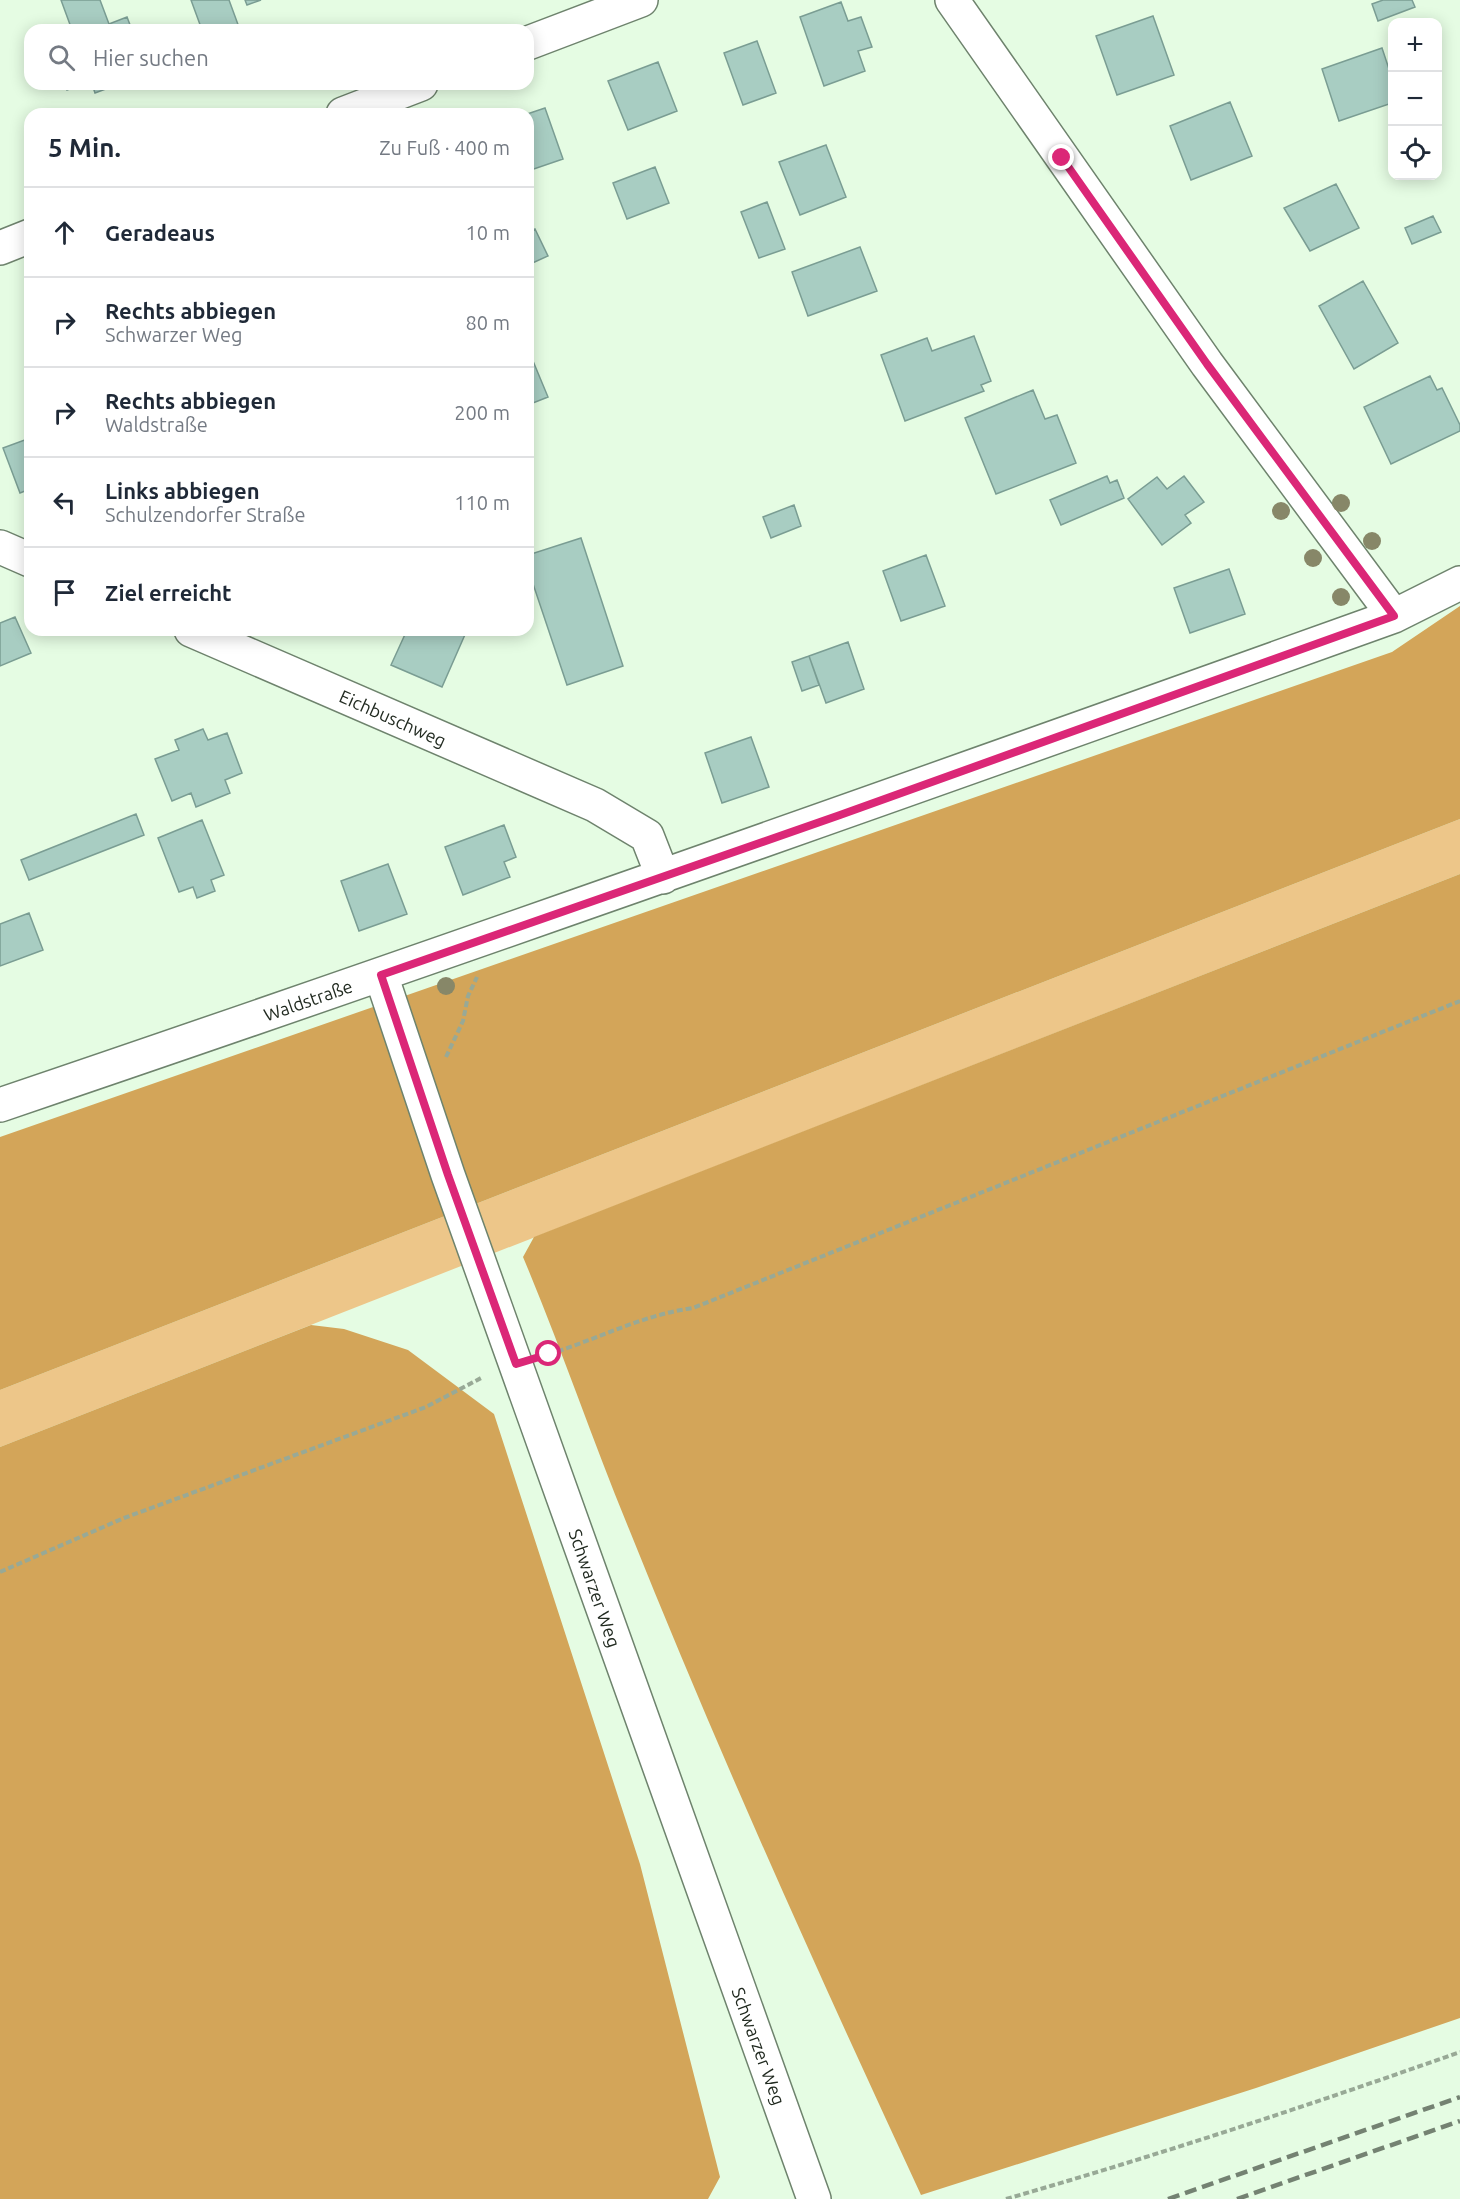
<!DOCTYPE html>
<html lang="de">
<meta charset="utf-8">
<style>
:root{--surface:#fff;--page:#f6f6f7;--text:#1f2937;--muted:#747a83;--line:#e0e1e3}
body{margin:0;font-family:Ubuntu,sans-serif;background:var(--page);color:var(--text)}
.controls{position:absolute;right:18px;top:18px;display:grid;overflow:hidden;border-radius:12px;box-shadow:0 3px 15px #0003}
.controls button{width:54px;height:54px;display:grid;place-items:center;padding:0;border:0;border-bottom:2px solid var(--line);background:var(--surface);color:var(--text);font:30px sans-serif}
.stop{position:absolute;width:18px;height:18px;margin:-14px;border:4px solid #db2777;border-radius:50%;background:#fff}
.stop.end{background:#db2777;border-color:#fff;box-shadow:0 2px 6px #0008}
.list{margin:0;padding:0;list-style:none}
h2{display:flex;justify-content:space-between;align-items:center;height:78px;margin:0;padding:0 24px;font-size:26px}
h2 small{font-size:20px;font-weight:400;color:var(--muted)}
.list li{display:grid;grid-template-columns:39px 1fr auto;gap:18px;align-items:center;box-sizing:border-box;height:90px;padding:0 24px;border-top:2px solid var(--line)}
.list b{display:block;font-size:22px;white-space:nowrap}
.list p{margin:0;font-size:20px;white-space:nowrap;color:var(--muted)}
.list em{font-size:20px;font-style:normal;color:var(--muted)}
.icon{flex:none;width:33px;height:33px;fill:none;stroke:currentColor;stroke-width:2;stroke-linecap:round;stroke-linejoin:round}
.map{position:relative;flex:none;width:1460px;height:2199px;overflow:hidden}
.search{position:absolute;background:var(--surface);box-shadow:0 3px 15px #0003;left:24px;top:24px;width:510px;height:66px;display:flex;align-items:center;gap:15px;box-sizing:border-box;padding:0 21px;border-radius:18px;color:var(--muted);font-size:22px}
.panel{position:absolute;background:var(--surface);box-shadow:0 3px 15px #0003;left:24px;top:108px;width:510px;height:528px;border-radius:18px}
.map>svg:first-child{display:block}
.green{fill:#edc689}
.forest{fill:#d3a559}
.building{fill:#a8cdc2;stroke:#7a9d93;stroke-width:1.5}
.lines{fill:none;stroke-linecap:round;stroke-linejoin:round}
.minor-casing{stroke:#6e836d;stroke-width:36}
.path{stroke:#98a996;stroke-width:4;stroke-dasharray:6 3;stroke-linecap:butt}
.minor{stroke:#fff;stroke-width:33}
.rail{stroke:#748272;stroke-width:4.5;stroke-dasharray:12 6;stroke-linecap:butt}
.tree{fill:#878768}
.route{stroke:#db2777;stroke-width:8}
.labels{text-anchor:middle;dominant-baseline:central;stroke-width:6;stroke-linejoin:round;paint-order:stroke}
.street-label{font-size:18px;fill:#212a20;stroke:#fff}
</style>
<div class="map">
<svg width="1460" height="2199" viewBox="0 0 1460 2199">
<rect width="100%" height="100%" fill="#e5fce3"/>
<path class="green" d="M1460,819V874L0,1447V1390Z"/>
<path class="forest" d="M1460,606V819L0,1390V1137L1392,652Z
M1460,874V2018L1256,2088L921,2195C819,1975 719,1754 629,1529C592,1439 561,1347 523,1257L534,1237Z
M311,1325L344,1329L408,1350L494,1414L640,1864L720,2177L708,2199H0V1447Z"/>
<path class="building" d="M61,0H100L109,24L127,17L132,30H72Z
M191,0H229L240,30H202Z
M245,0H261L247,5Z
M1383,0H1412L1415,7L1378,21L1372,4Z
M841,2L848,21L861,17L872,47L858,51L865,71L824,86L800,17Z
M1153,16L1174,75L1117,95L1096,36Z
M757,41L776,93L743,105L724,53Z
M1382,48L1392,78V103L1339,121L1322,69Z
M658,62L677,111L628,130L608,81Z
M65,84H83L67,90Z
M92,84H119L95,93Z
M1230,102L1252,156L1191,180L1170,126Z
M545,108L563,159L528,171L527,114Z
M826,145L846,197L800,215L779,162Z
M655,167L669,203L627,219L613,183Z
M1336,184L1359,228L1310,251L1284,208Z
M767,202L785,249L759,258L741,212Z
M1433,216L1441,232L1412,244L1405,228Z
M535,229L548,256L528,265V232Z
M860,247L877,291L808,316L792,272Z
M1363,281L1398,343L1354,369L1319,306Z
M974,336L991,381L981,385L984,391L905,421L881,355L927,338L932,351Z
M528,349L548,397L528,405Z
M1430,376L1437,390L1442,388L1460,425V431L1391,464L1364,407Z
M1033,390L1045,419L1057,415L1076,463L996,494L965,418Z
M30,438V489L20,493L3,448Z
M1107,476L1110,483L1117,480L1124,498L1061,525L1050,500Z
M1184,476L1204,502L1185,515L1191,523L1162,545L1128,499L1157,477L1167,489Z
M794,505L801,526L771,538L763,517Z
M581,538L623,666L567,685L528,569V555Z
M926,555L945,606L901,621L883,571Z
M1229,569L1245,614L1190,633L1174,588Z
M15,617L31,653L0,666V623Z
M407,630H467L442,687L391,665Z
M848,642L864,689L826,703L809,656Z
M809,656L819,685L802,691L792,662Z
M203,729L208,740L227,733L242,773L225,780L230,793L196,807L191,793L172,801L155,759L179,750L175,740Z
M751,737L769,787L722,803L705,753Z
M136,814L144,835L29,880L21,860Z
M202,820L224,875L211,880L215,891L197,898L193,887L179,892L158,838Z
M504,825L516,857L504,862L510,877L463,895L445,847Z
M388,864L407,914L359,931L341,881Z
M29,913L43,950L0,966V924Z"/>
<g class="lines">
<defs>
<path id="minor" d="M952,0L1207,364L1394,616
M528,43L641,0
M343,114L421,84
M0,248L30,236
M0,547L30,560
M191,630L595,805L647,836L663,877
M381,975L448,1175L814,2199
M0,1105C466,947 931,782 1394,616L1460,583"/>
</defs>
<use href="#minor" class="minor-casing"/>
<path class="path" d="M446,1057L463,1021L468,996L477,977
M549,1354C598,1339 642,1315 693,1308L1460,1001
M0,1572L124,1518L426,1407L483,1377
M1006,2199C1159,2155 1310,2105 1460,2052"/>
<use href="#minor" class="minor"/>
<path class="rail" d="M1168,2199L1460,2097
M1237,2199L1460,2121"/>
</g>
<g class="tree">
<circle cx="1341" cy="503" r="9"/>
<circle cx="1281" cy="511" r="9"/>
<circle cx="1372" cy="541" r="9"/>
<circle cx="1313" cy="558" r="9"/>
<circle cx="1341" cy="597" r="9"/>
<circle cx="446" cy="986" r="9"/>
</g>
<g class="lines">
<path class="route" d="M549,1354L516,1364L448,1175L381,975L840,815L1394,616L1207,364L1062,158"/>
</g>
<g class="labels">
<g class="street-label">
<text transform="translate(393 718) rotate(24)">Eichbuschweg</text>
<text transform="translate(308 1000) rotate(-19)">Waldstraße</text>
<text transform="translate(595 1588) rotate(71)">Schwarzer Weg</text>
<text transform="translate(759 2046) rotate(70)">Schwarzer Weg</text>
</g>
</g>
</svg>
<div class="controls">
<button>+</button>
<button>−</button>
<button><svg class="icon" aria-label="locate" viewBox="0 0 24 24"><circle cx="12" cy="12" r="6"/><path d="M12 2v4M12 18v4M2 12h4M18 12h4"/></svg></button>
</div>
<div class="stop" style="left:549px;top:1354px"></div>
<div class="stop end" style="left:1062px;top:158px"></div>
<div class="search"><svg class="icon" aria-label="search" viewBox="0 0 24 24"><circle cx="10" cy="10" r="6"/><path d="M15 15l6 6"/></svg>Hier suchen</div>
<section class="panel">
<h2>5 Min.<small>Zu Fuß · 400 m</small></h2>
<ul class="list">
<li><svg class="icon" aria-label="ahead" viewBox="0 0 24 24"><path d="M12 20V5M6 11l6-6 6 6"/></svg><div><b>Geradeaus</b></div><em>10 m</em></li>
<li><svg class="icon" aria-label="right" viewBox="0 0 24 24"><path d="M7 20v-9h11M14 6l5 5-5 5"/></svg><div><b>Rechts abbiegen</b><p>Schwarzer Weg</p></div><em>80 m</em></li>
<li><svg class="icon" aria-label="right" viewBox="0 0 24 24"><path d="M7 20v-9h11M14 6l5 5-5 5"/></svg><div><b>Rechts abbiegen</b><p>Waldstraße</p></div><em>200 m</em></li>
<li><svg class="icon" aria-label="left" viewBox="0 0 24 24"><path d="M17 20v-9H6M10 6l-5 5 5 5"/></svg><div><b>Links abbiegen</b><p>Schulzendorfer Straße</p></div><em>110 m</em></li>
<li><svg class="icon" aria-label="arrive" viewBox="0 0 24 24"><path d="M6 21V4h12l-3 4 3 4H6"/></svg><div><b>Ziel erreicht</b></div></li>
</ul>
</section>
</div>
